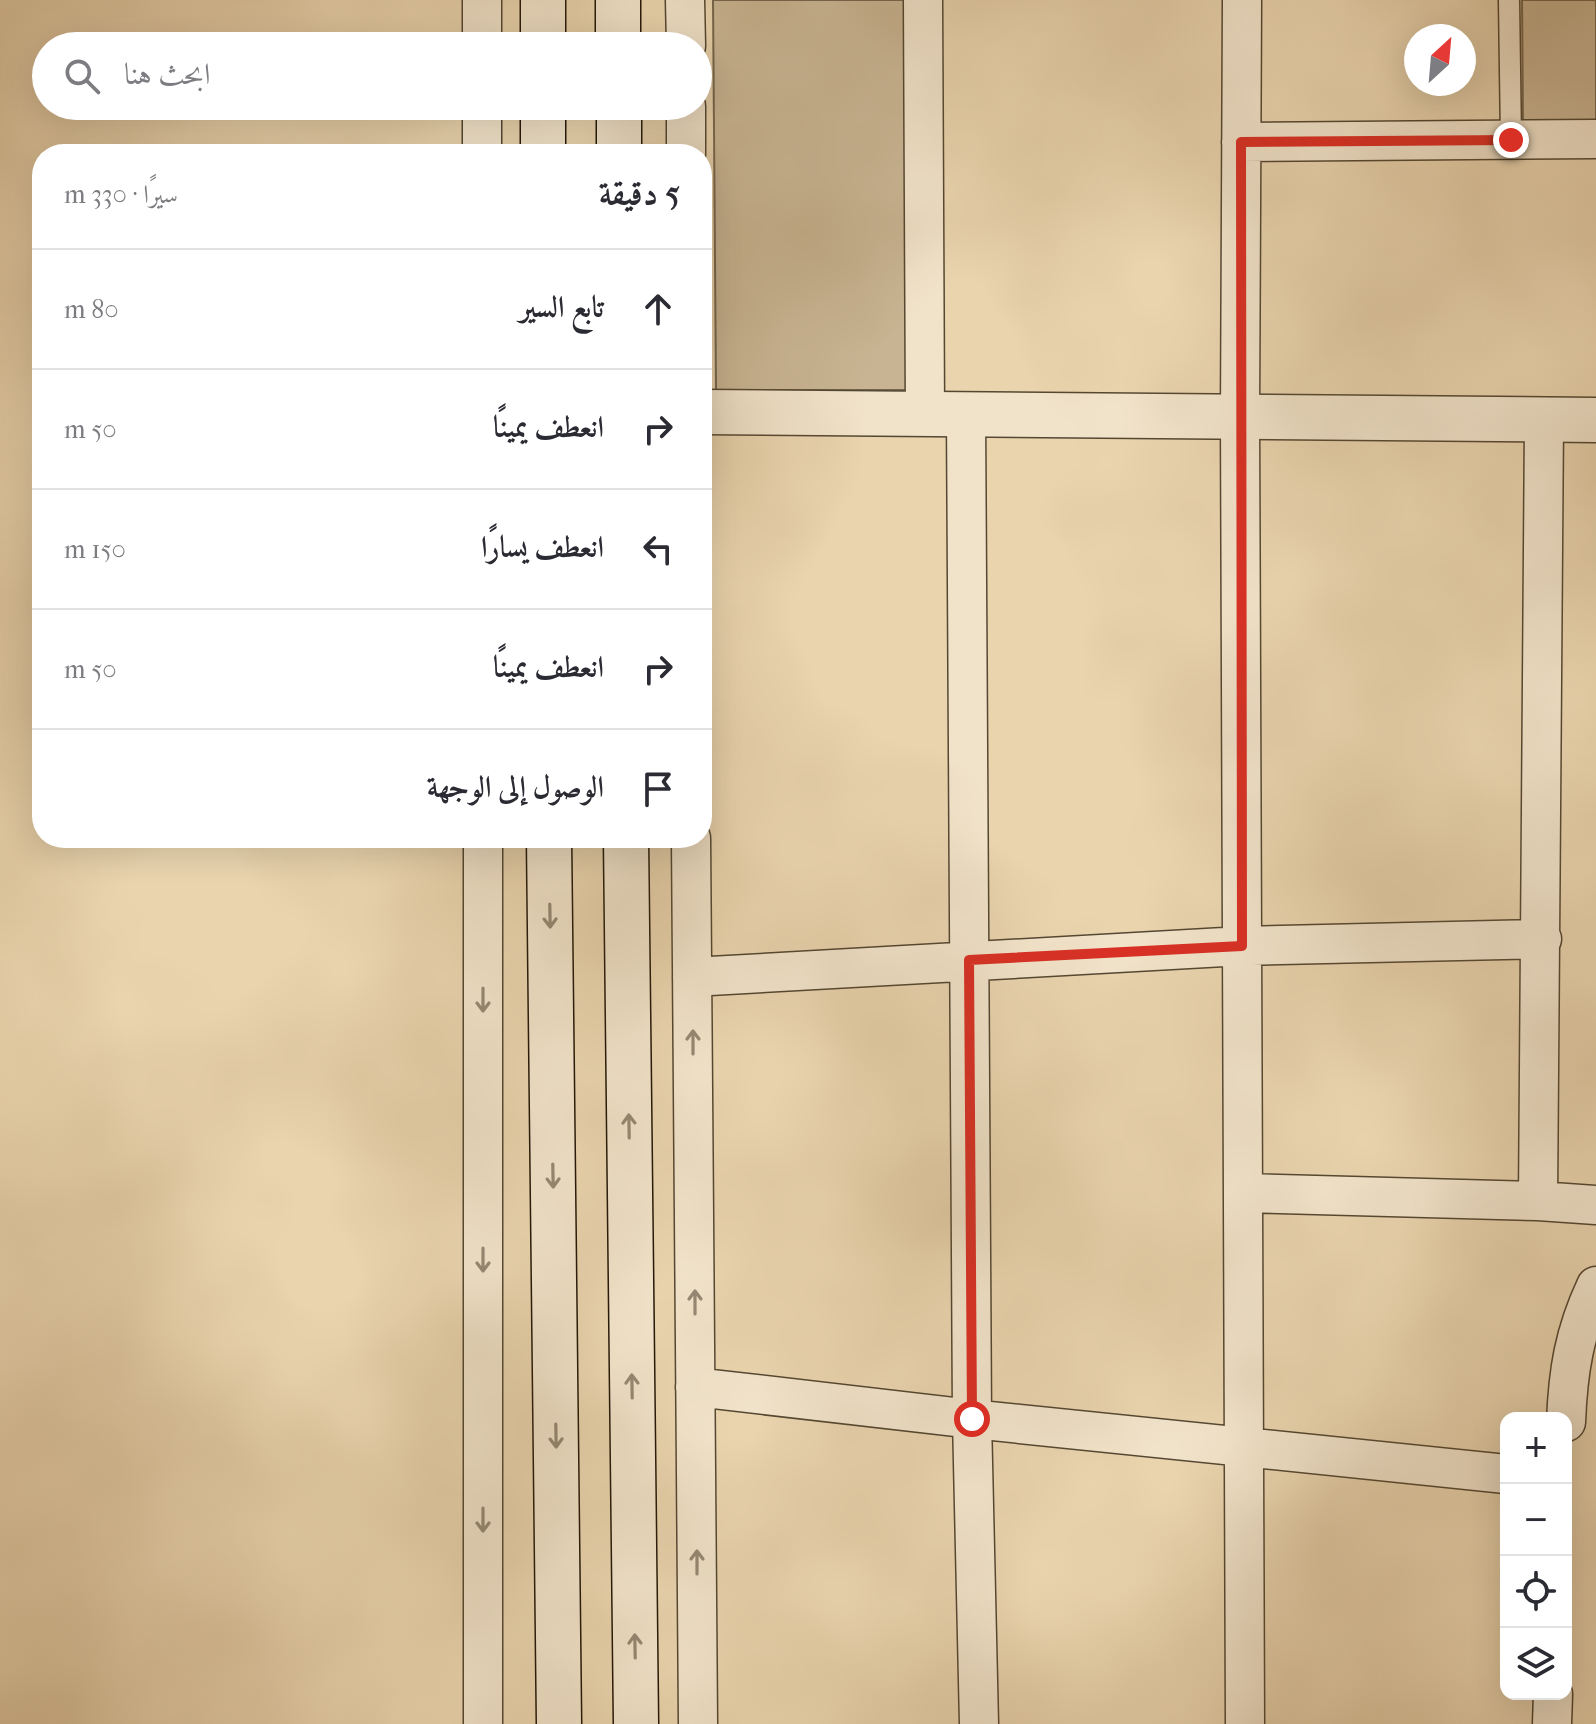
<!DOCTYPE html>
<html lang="ar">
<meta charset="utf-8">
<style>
:root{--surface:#fff;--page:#f2f2f3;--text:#2b2b33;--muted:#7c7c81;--line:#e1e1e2}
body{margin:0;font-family:"IM FELL French Canon",Amiri,serif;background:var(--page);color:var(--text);direction:rtl}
.controls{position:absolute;right:24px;bottom:24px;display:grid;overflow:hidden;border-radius:16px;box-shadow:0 8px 32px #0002}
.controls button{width:72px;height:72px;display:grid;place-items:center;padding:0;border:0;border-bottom:2px solid var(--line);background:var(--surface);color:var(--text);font:40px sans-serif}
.compass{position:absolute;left:1404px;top:24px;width:72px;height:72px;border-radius:50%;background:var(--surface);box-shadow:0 8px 32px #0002;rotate:26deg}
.stop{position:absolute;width:24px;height:24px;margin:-18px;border:6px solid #d93025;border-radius:50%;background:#fff}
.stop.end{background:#d93025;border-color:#fff;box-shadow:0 2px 8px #0008}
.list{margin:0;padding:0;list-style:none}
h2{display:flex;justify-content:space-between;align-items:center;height:104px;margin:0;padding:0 32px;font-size:34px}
h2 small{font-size:26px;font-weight:400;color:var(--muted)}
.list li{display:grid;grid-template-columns:52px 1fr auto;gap:24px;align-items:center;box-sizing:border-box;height:120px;padding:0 32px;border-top:2px solid var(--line)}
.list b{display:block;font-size:30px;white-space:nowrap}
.list em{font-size:26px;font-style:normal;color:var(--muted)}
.icon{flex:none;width:44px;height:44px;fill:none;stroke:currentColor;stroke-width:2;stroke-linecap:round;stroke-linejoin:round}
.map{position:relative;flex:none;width:1596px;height:1724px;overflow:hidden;direction:ltr}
.search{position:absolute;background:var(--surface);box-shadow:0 8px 32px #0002;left:32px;top:32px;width:680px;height:88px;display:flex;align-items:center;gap:20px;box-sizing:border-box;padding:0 28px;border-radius:44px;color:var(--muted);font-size:30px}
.panel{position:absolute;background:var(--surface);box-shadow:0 8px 32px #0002;left:32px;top:144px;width:680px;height:704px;border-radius:32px;direction:rtl}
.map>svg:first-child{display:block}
.green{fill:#c8b492;stroke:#76664d;stroke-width:2}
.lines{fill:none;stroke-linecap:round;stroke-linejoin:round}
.service-casing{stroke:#554732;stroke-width:23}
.minor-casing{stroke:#554732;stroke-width:41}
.tertiary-casing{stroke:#554732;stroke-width:47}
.secondary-casing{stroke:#241808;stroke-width:47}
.service{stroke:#f1e3ca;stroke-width:20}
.minor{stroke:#f1e3ca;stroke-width:38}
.tertiary{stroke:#f1e3ca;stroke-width:44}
.secondary{stroke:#f1e3ca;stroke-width:44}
.oneway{stroke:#958873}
.route{stroke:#d93025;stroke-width:10}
</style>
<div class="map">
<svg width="1596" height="1724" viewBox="0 0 1596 1724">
<rect width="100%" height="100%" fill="#e9d4ae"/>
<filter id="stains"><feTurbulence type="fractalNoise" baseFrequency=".0025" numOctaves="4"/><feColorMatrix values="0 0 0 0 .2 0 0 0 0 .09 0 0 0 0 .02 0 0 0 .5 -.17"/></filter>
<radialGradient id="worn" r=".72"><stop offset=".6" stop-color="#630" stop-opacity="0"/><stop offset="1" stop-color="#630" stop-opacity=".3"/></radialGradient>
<path class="green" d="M713,0H906L909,390H716Z
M1522,0H1596V122L1523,123Z"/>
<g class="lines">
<defs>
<path id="service" d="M1509,0L1511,140"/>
<path id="minor" d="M482,0V46
M685,0L686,46
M923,0L925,414
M1242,0L1240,417L1245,1724
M482,106V154
M686,106V154
M1241,142L1596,139
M966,414L972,1419L979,1724
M483,838V1724
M691,838L698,1724
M692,977L1242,946L1542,939
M1243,1193L1538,1201L1596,1205
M1538,1201L1544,419
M695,1387L972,1419L1506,1474
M1566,1422C1568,1371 1574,1333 1596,1286
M1552,1724L1553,1694"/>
<path id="tertiary" d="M702,412L1596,420"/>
<path id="secondary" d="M543,0V46
M618,0V46
M543,106V154
M619,106V154
M549,838L559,1724
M626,838L636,1724"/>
</defs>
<use href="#service" class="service-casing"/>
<use href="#minor" class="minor-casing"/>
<use href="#tertiary" class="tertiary-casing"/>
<use href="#secondary" class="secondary-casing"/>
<use href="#service" class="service"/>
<use href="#minor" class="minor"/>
<use href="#tertiary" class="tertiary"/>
<use href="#secondary" class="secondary"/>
</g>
<defs><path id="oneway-shaft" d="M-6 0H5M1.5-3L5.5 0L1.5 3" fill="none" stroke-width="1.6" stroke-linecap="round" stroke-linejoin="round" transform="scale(2)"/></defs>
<g class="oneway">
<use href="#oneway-shaft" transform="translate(550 916) rotate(89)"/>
<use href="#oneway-shaft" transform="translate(483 1000) rotate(90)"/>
<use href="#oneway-shaft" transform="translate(693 1042) rotate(-90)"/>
<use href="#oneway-shaft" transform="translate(629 1126) rotate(-91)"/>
<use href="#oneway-shaft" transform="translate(553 1176) rotate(89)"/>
<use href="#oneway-shaft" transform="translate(483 1260) rotate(90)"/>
<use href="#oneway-shaft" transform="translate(695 1302) rotate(-90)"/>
<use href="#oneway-shaft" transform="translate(632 1386) rotate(-91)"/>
<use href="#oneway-shaft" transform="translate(556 1436) rotate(89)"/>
<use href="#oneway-shaft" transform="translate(483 1520) rotate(90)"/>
<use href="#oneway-shaft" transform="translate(697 1562) rotate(-90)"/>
<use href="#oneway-shaft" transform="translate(635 1646) rotate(-91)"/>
</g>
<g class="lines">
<path class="route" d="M972,1419L969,960L1242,946L1241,142L1511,140"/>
</g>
<rect width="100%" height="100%" filter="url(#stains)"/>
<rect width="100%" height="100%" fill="url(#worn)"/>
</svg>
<div class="controls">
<button>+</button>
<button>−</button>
<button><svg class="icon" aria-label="locate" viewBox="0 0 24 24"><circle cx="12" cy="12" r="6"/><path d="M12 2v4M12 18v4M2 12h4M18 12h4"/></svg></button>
<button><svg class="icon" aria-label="layers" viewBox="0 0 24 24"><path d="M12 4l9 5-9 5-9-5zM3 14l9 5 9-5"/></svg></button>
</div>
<svg class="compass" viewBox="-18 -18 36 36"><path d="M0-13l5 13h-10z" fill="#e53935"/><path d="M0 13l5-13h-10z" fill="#7c7c81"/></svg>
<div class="stop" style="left:972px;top:1419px"></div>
<div class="stop end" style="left:1511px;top:140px"></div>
<div class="search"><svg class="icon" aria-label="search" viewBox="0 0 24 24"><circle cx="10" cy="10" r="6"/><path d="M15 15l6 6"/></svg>ابحث هنا</div>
<section class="panel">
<h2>5 دقيقة<small>سيرًا · 330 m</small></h2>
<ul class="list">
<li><svg class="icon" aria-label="ahead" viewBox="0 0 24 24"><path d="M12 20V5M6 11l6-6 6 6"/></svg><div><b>تابع السير</b></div><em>80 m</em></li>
<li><svg class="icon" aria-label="right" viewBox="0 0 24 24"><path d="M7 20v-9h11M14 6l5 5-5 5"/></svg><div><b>انعطف يمينًا</b></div><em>50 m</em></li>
<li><svg class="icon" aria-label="left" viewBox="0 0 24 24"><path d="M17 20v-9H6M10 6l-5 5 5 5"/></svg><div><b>انعطف يسارًا</b></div><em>150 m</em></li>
<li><svg class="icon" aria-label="right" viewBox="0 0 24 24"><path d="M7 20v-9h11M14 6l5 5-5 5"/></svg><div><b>انعطف يمينًا</b></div><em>50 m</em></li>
<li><svg class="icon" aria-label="arrive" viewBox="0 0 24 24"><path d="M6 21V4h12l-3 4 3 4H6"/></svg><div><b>الوصول إلى الوجهة</b></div></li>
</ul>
</section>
</div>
